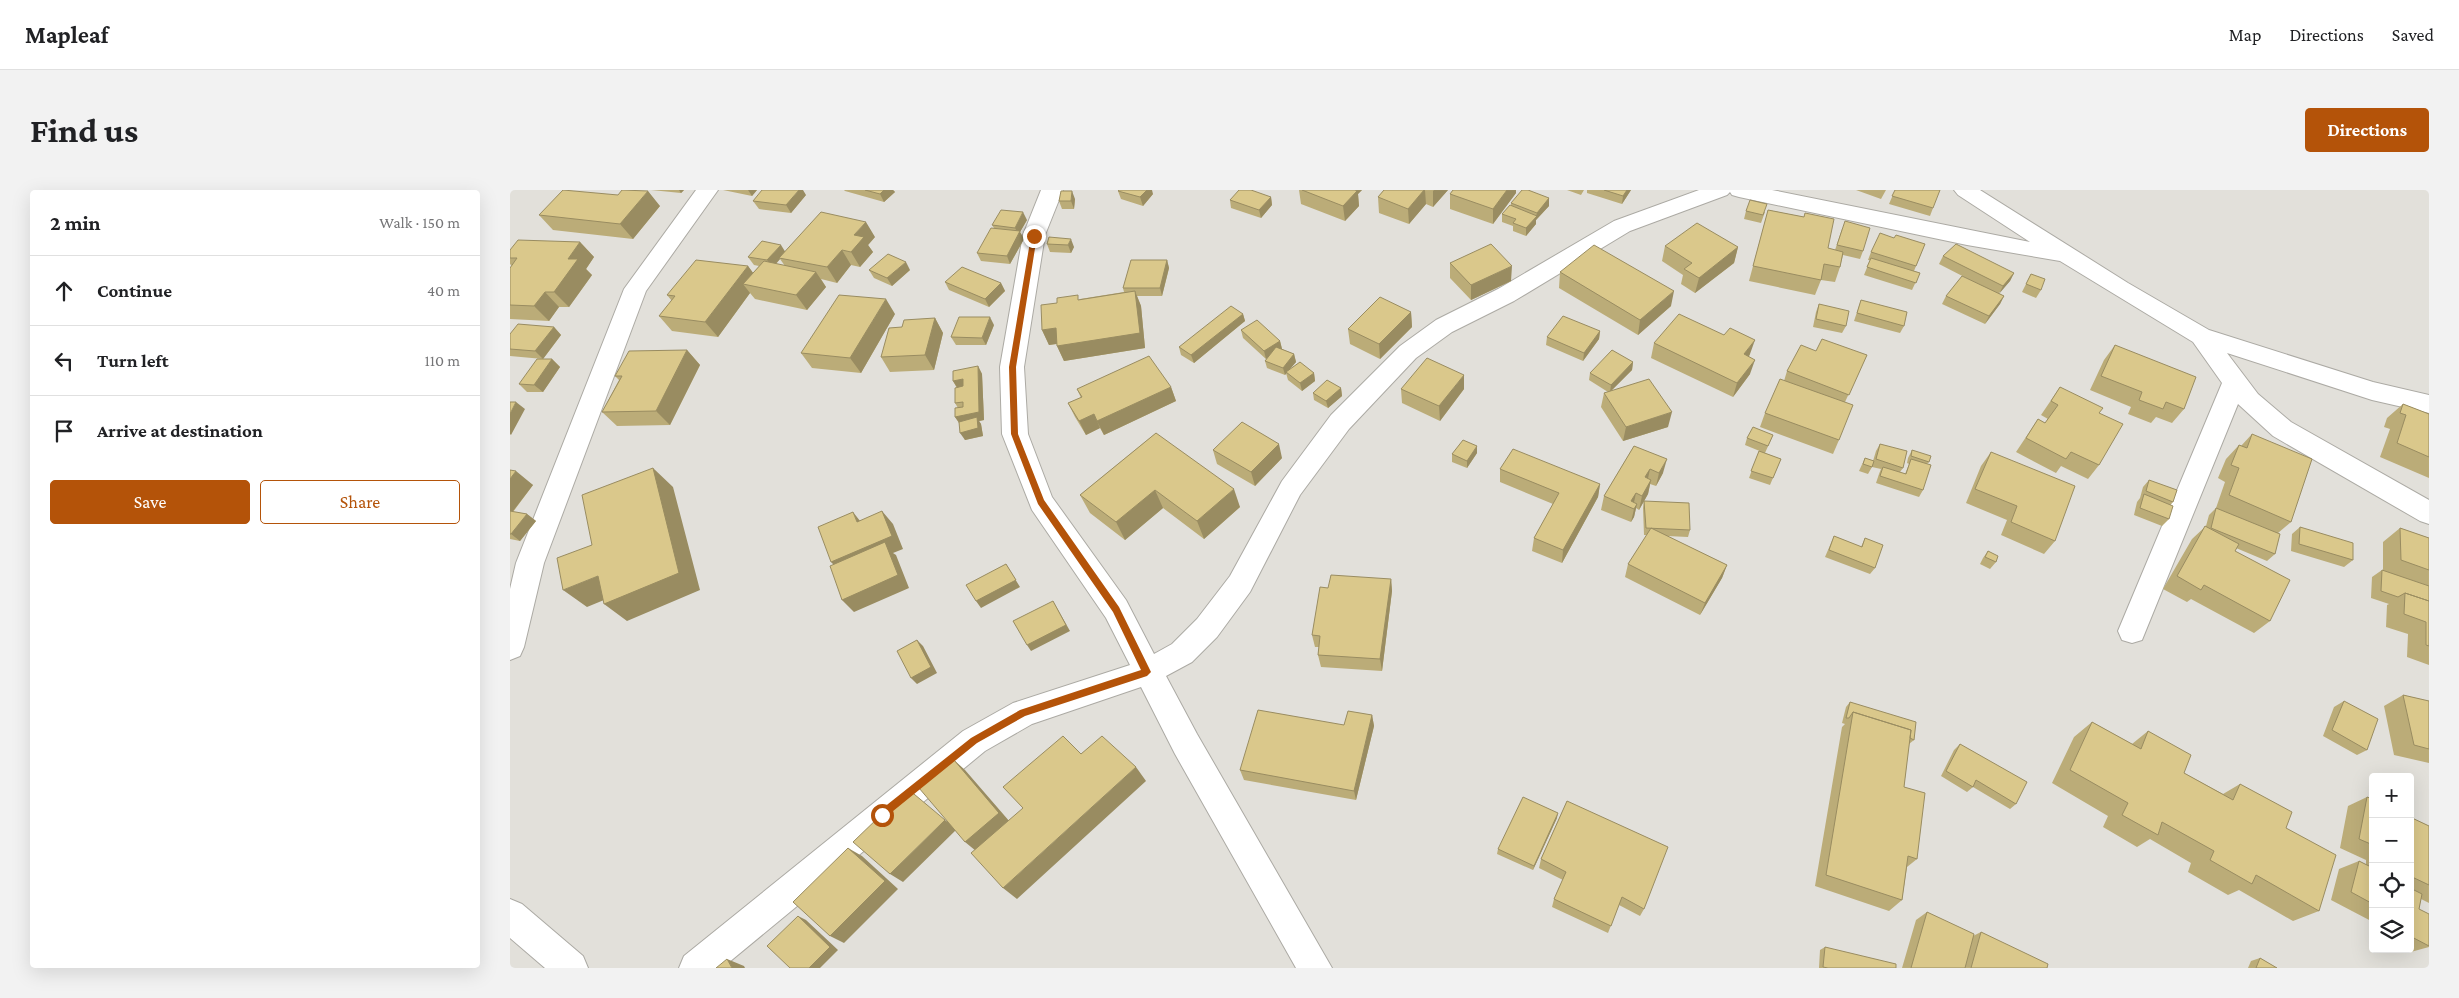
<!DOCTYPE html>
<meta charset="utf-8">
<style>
:root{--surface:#fff;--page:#f2f2f2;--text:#202124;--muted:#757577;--line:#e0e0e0;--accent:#b45309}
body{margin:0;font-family:"Crimson Pro",serif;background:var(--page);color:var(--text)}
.controls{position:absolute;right:15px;bottom:15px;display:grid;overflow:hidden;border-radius:5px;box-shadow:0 5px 20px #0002}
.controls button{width:45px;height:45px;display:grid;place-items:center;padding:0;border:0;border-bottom:1px solid var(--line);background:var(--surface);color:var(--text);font:25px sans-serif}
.stop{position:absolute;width:15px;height:15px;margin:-11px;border:4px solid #b45309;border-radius:50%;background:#fff}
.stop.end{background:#b45309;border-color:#fff;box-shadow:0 1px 5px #0008}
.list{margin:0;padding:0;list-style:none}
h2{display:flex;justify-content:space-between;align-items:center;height:65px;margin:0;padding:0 20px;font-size:21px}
h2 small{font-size:16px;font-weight:400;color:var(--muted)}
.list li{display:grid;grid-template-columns:32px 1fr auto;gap:15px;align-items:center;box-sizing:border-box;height:70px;padding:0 20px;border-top:1px solid var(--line)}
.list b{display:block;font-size:19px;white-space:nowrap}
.list em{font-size:16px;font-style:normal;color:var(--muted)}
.actions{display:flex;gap:10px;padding:15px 20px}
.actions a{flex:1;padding:11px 0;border:1px solid var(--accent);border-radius:5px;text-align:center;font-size:18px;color:var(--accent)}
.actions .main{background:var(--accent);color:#fff}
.icon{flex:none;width:28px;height:28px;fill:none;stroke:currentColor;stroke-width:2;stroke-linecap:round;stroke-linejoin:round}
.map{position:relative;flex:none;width:1919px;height:778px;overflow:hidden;border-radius:5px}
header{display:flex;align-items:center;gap:30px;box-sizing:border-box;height:70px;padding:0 25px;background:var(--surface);border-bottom:1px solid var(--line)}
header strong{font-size:24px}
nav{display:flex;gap:28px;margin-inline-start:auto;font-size:18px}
.intro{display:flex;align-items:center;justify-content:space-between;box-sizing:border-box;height:120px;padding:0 30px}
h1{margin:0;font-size:35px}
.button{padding:12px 22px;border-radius:5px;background:var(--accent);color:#fff;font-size:18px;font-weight:700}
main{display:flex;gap:30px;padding:0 30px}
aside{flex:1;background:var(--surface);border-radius:5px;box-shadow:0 5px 20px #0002}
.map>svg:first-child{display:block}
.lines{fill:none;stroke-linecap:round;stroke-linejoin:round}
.minor-casing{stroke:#acaaa4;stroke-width:2}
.minor{fill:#fff;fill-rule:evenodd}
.wall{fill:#bbac78;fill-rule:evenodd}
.shaded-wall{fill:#998c61}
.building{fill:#dac88b;stroke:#998c61}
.route{fill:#b45309}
</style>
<header>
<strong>Mapleaf</strong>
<nav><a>Map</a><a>Directions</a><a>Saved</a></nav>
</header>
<div class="intro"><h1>Find us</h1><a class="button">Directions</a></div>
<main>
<aside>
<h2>2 min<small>Walk · 150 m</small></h2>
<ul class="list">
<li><svg class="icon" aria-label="ahead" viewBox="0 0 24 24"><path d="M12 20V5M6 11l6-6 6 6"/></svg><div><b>Continue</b></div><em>40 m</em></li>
<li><svg class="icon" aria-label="left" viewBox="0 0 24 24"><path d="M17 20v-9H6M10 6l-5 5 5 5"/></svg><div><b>Turn left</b></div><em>110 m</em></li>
<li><svg class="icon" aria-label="arrive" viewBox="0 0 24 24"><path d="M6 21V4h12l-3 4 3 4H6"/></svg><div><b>Arrive at destination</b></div></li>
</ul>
<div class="actions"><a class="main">Save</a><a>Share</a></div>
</aside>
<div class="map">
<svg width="1919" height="778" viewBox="0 0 1919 778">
<rect width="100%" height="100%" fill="#e2e0da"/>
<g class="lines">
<defs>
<path id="minor" d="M186,0H208L136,101L34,373L14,457L10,466L0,470V399L6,373L114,99Z
M531,0H553L535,45L514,177L518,244L542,307L616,410L644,464L662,454L687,429L720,386L772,291L821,225L890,156L926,130L988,99L1104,31L1189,0H1262L1520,52L1448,5L1444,0H1470L1618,93L1699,140L1863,192L1919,205V223L1862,210L1717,163L1748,204L1781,232L1919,310V334L1910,331L1763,246L1728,214L1632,450L1622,453L1612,450L1608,441L1712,193L1683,152L1550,71L1457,55L1229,7L1222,5L1220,2L1217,5L1120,41L1004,111L942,142L906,168L839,239L790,305L740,402L707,447L682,472L656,486L687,544L822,778H786L665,564L631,497L522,534L475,561L212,778H169L174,766L453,541L503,513L620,475L596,428L522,320L492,244L490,177L513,45Z
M0,709L12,714L73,766L78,778H35L0,748Z"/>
</defs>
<use href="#minor" class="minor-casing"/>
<use href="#minor" class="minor"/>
</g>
<path class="wall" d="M141,0H174L171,3Z
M213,0H247L242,6Z
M334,0H383L385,2L374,12L335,1Z
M789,0H852L848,4L849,16L835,31L791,14Z
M874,0H938L923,17L916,14L899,34L869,23L868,7Z
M943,0H1006V3L983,34L940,19V4Z
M1057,0H1074L1071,5Z
M1077,0H1121L1112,14L1077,3Z
M1346,0H1376L1371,9Z
M1385,0L1423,18L1420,26L1379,14Z
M608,1L643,4L633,16L611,9Z
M108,5L150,16L123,49L43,40L29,25Z
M296,5L281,23L249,19L243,11Z
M761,7L762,15L751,28L721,18L720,10Z
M1039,8V16L1026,30V34L1016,46L1003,41V36L992,32V24L1001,15V13Z
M565,9L564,19H552L549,11Z
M1258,20L1294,27L1295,23L1318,58L1325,60L1332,39L1353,61L1350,69L1333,65L1330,77L1325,92L1311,90L1305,105L1239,91Z
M1236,21L1255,22L1251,33L1234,29Z
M517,30L510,42L514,49L500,74L471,71L467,63L484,38L482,35Z
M365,47L358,55L363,62L350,77L341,75L327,93L311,89L316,97L297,120L245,109L240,103L208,147L162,141L149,126L162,111L157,105L238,76L243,83L249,76L244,75L238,67ZM270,69L275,76L266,74Z
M539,47L564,57L561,63L540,62L537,54Z
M1384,48L1415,54L1404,81L1410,83L1402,100L1354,85L1360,70H1358L1361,62Z
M70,52L84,67L76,79L82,85L59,117H49L39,131L0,129V78L2,76L0,74V60Z
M1155,56L1228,57L1224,73L1185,103L1171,94L1173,85L1152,71Z
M1433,66L1504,83L1500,91L1489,103L1494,106L1490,114L1475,134L1432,114L1436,106L1466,93L1429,74Z
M657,70L659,78L652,106H627L631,116L635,158L554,171L547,156V154L539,155L532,140L570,109L614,102L613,98Z
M940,73L1001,91L961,110L940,88Z
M359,80H400L382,96L364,88Z
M1050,82L1161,116L1128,145L1049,98Z
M1521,84L1531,100L1526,108L1512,102Z
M435,92L491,93L495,101L479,117L439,100Z
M1351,110L1394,136L1390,143L1344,131Z
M1309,114L1336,136L1332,143L1303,137L1306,122Z
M901,122L902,137L870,169L840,154L838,139Z
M385,124L351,183L302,178L291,163Z
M733,124L735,131L684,173L671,165L669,157Z
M425,128L433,143L424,180L380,182L371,167L392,137Z
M484,135L476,155H446L441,147Z
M44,137L51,145L33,169L0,166V144Z
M731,140L770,151L772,159L784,164L786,172L779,180L804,183L805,191L792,201L778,190L776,183L775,185L757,178L755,171L758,167L756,169L733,148Z
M1090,141L1089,149L1073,171L1036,155L1037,147Z
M1214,145L1240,164L1239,167L1240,184L1223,207L1141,168L1144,153Z
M1605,155L1674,219L1662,233L1646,227L1641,233L1618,224L1621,217L1580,200L1594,170Z
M177,160L190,175L160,235L107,236L92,222L109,190L105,186Z
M1306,161L1357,165L1335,212L1329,250L1323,264L1250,237L1255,223L1274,191L1277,181Z
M42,169L50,177L33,202H17L9,194Z
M1123,172L1122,180L1102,200L1158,237L1113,251L1091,217L1094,203L1098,202L1079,190L1080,183Z
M468,176L472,184L474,230L469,231L471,234L473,246L455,250L449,233L445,227L448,218L445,213L447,198L443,191Z
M661,197L666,211L594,245L590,238L576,245L565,227L558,213L571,208L567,199Z
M1550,197L1589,223V275L1578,289L1551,276L1546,283L1506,262L1528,229L1535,233L1538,229L1531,225Z
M831,198L832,206L818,218L804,210L803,203Z
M891,199H954L930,231L892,213Z
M1893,214L1919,224V288L1870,267L1880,239L1874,237L1877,228Z
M646,243L730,317L694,349L653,318L615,350L580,323L570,305Z
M1742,244L1781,332L1768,343L1765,364L1757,371L1726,358L1725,361L1760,431L1744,443L1681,409L1677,412L1653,399L1682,349L1696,336L1699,325L1706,318L1715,292L1708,288L1716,269L1729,255L1731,256Z
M1263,245L1255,263L1271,269L1260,295L1239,288L1249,261L1252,262L1235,255L1237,248Z
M1370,254L1393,278L1390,282L1395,284L1399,274L1397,273L1398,268L1402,260L1419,272L1417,274L1413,300L1409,307L1366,293L1369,284L1371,279L1362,277L1358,284L1349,281L1355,268L1363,271L1366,261Z
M1124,256L1153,283L1146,296L1140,294L1138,304L1129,320L1126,318L1124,327L1121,332L1091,320L1094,306Z
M703,260L772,268L745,296L707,274Z
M1481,262L1545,351L1534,364L1491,345L1497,330L1456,313L1471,276Z
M967,263L957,278L942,272V264Z
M990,279L1090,294L1088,307L1052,373L1022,361L1024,348L1043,314L990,292Z
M0,280L23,295L3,322L17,324L26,331L10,351L0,349Z
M1639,290L1663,312L1660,315L1659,329L1652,336L1624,325L1627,312L1630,308L1633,297Z
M1134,311L1180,340L1178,347L1157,346L1217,375L1212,388L1190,425L1115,387L1118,374L1137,345H1134L1133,318Z
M1790,337L1843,370L1834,377L1781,361L1782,344Z
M1890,338L1919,348V475L1897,467L1898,444L1876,437L1877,415L1879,414L1861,408L1862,387L1872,380L1873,381V352Z
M1324,346L1351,357L1355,348L1365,378L1360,384L1315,367Z
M1478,361L1486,372L1480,379L1470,374L1473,368Z
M881,389L882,401L872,481L811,477L808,465L809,457H805L802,445L818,398Z
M1893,505L1919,511V573L1884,565L1874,516Z
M1834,511L1857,560L1847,565L1813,546L1824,517Z
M1340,512L1404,550L1399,554L1394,597L1407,669L1397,677L1392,710L1379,721L1305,696L1332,537L1335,534L1332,533L1336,517Z
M862,525L864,536L846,610L734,590L730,580Z
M1582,532L1622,554L1638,541L1674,583L1713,604L1730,594L1776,638L1809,721L1783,731L1729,700L1718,705L1678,682L1681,673L1640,649L1627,657L1593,637L1598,626L1542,593L1564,547Z
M1450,554L1506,614L1500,619L1463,597L1457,602L1431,586L1444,560Z
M1857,607L1863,609V732L1821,710L1829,679L1849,671L1856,675V670L1830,658L1838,616Z
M1057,611L1134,719L1130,726L1109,715L1098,743L1042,717L1044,709L1053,690L1029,678L1031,669Z
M1900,627L1919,636V713L1911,709L1909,719L1919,757L1897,763L1890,759H1900Z
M1047,628L1023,680L987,664L988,659Z
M1417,722L1463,746L1471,742L1537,778H1392L1406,730Z
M1315,757L1386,778H1309L1310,760Z
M1750,768L1767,778H1738L1741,771Z"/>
<path class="shaded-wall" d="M169,0H174L171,3Z
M238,0H247L242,6Z
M289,0H293L296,5L281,23L276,15Z
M374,0H383L385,2L374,12L370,4Z
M637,0H642L643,4L633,16L630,7Z
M839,0H852L848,4L849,16L835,31L833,16Z
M914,0H915L916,14L899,34L898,19Z
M924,0H938L923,17V1Z
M997,0H1006V3L983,34V19Z
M1117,0H1121L1112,14L1113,6Z
M138,1L150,16L123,49L110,34Z
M562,1L565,9L564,19L561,11Z
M761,7L762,15L751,28L749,20Z
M1039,8V16L1026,30V34L1016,46V38L1026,26L1027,23Z
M513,22L517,30L510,42L514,49L500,74L497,66L508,44L505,38Z
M356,32L365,47L358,55L363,62L350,77L341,62L344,45Z
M561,49L564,57L561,63L558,55Z
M70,52L84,67L76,79L82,85L59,117L44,102L58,69Z
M271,55L276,63L269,68L270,69L262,78L257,70Z
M1228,57L1224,73L1185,103L1189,88Z
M332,60L341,75L327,93L317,77Z
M657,70L659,78L652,106L650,98Z
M396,72L400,80L382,96L377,88Z
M238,76L249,91L233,94L240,103L208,147L195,132Z
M1002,76L1001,91L961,110V95Z
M306,82L316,97L297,120L286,105Z
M1504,83L1500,91L1489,104L1493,96Z
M491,93L495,101L479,117L475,109Z
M625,101L631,116L635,158L554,171L547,156Z
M1164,101L1161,116L1128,145L1130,130Z
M35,102L49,117L39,131L24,116Z
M1494,106L1490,114L1475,134L1479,126Z
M376,109L385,124L351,183L340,168Z
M901,122L902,137L870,169L869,154Z
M733,124L735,131L684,173L681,165Z
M480,127L484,135L476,155L472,148Z
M425,128L433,143L424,180L415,165Z
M44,137L51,145L33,169L25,161Z
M546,138L552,153L539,155L532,140Z
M1090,141L1089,149L1073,171L1074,163Z
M1245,150L1240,164L1229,179L1234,164Z
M770,151L772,159L756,169L754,161Z
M177,160L190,175L160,235L146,221Z
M784,164L786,172L775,185L773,178Z
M42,169L50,177L33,202L24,195Z
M1245,170L1240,184L1223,207L1227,193Z
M1123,172L1122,180L1100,202L1101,195Z
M468,176L472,184L474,230L469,231L471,234L473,246L455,250L450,243V234L445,227L469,222Z
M804,183L805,191L792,201L790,193Z
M954,185V199L930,231L929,216Z
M453,189L457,197L448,199L443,191Z
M661,197L666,211L594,245L587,231Z
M831,198L832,206L818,218L816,211Z
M6,212L15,219L1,245L0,244V224Z
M1162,222L1158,237L1113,251L1116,237Z
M584,224L590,238L576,245L569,231Z
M769,254L772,268L745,296L741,282Z
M967,256V263L957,278V271Z
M1157,269L1153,283L1146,296L1149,283Z
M143,278L163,297L190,400L117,431L94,414Z
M1140,279L1137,293L1135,287Z
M6,281L23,295L0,325V289Z
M1141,290L1138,304L1129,320L1132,306Z
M1090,294L1088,307L1052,373L1053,360Z
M724,299L730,317L694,349L687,331Z
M645,300L653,318L615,350L606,332Z
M1126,303L1123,317L1121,311Z
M1127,314L1124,327L1121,332L1124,319Z
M372,321L383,334L393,359L383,363L386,365L399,398L344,422L332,410L333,384L321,372Z
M343,322L354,336L347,332Z
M17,324L26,331L10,351L1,344Z
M496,374L510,397L471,418L466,411Z
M1217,375L1212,388L1190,425L1195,413Z
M88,386L111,403L77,417L53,400Z
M881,389L882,401L872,481L870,469Z
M543,411L560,441L521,461L517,455Z
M407,450L413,456L427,483L407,494L401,488Z
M862,525L864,536L846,610L844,601Z
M444,570L455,580L500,632L466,661L455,652Z
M626,577L636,591L507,709L493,698Z
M1048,623L1047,628L1023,680L1024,676Z
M435,630L447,639L393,692L380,684Z
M338,658L352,666L388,699L334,753L320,746Z
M288,726L296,730L328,760L310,778H299Z
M217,769L234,776L235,778H222Z"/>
<path class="building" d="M53,0L108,5L112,0L138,1L110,34L29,25Z
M252,0H289L276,15L243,11Z
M355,0H374L370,4Z
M609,0H637L630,7L608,1Z
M729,0H741L761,7L749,20L720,10Z
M792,0H845L847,1L833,16Z
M874,0H914L898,19L868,7Z
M943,0H997L983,19L940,4Z
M1012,0H1018L1039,8L1027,23L1001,13Z
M1094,0H1117L1113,6Z
M1385,0H1430L1423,18L1382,6Z
M551,1H562L561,11H549Z
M1240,10L1257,14L1253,25L1236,21Z
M1000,15L1027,26L1016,38L1003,33L1006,29L992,24Z
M491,20L513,22L505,38L482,35Z
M1258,20L1294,27L1295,23L1324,29L1318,58L1333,62L1330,77L1314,74L1311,90L1243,76Z
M311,22L356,32L344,45L354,47L341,62L332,60L317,77L269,68Z
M1335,31L1360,38L1353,61L1327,55Z
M1187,33L1228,57L1189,88L1174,79L1182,73L1155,56Z
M481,38L510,41L497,66L467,63Z
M1370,43L1384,48L1386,45L1415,54L1406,76L1361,62Z
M539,47L561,49L558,55L537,54Z
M8,50L70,52L58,69H68L44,102H35L24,116L0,115V78L7,68H0V60Z
M252,51L271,55L257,70L238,67Z
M981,54L1002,76L961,95L940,73Z
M1446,54L1504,83L1493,96L1433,66Z
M1084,55L1164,101L1130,130L1050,82Z
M378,64L396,72L377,88L359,80Z
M1361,68L1410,83L1406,93L1357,77Z
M186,70L238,76L195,132L149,126L165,106L157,105Z
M621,70H657L650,98H613Z
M254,71L306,82L286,105L233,94Z
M452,77L491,93L475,109L435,92Z
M1521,84L1535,89L1531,100L1516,94Z
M1452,86L1494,106L1479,126L1436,106Z
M625,101L630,143L547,156L546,138L532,140L531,115L547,113V108L568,105V110Z
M329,105L376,109L340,168L291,163Z
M870,107L901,122L869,154L838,139Z
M1351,110L1397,122L1394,136L1347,123Z
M1309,114L1339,121L1336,136L1306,129Z
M721,116L733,124L681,165L669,157Z
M1169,124L1214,145L1220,138L1245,150L1234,164L1245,170L1227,193L1144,153Z
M1053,126L1090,141L1074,163L1037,147Z
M449,127H480L472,148L441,147Z
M425,128L415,165L371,167L379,138L392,137L394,130Z
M747,130L770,151L754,161L731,140Z
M8,134L44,137L25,161L0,159V144Z
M1312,149L1357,165L1339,205L1277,181L1291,155L1306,161Z
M1605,155L1686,187L1674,219L1656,212L1653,219L1629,210L1632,202L1591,186Z
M766,157L784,164L773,178L755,171Z
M177,160L146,221L92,222L112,186H105L119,161Z
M1102,160L1123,172L1101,195L1080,183Z
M639,166L661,197L587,231L584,224L569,231L558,213L572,207L567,199Z
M917,168L954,185L929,216L891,199Z
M27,169H42L24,195L9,194Z
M790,172L804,183L790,193L776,182Z
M468,176L469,222L445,227V218L453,217V212L445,213V198L453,196V189L443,191V181Z
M1139,189L1162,222L1116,237L1094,203Z
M1270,189L1343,215L1329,250L1255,223Z
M817,190L831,198L816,211L803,203Z
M1550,197L1593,218L1589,223L1613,234L1589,275L1561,262L1556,269L1516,248L1528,229L1535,233L1548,215L1541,211Z
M0,212H6L0,224Z
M1893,214L1919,224V267L1887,253L1896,225L1890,223Z
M467,227L468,238L450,243L449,232Z
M732,232L769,254L741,282L703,260Z
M1243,237L1263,245L1258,256L1237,248Z
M646,243L724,299L687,331L645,300L606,332L570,305Z
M1742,244L1802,269L1781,332L1719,305L1729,278L1721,275L1729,255L1737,258Z
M953,250L967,256L957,271L942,264Z
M1370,254L1397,261L1393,278L1366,269Z
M1124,256L1157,269L1149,283L1140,279L1135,287L1141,290L1132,306L1126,303L1121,311L1127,314L1124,319L1094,306Z
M1003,259L1090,294L1053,360L1024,348L1049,303L990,279Z
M1402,260L1421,266L1419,272L1401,266Z
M1249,261L1271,269L1263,288L1241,281Z
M1481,262L1565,296L1545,351L1501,332L1507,316L1465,299Z
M1355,268L1364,271L1362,277L1353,274Z
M1401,269L1421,275L1413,300L1370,286L1373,277L1396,284Z
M143,278L169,383L94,414L88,386L53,400L47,368L82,355L72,305Z
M0,280L6,281L0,289Z
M1639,290L1667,300L1663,312L1636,301Z
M1634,304L1663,316L1659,329L1630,318Z
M1134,311L1179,313L1180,340L1136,338Z
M1706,318L1770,344L1765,364L1701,338Z
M0,321L17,324L1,344H0Z
M372,321L382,346L321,372L308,337L343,322L347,332Z
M1695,336L1729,354L1725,361L1780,390L1760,431L1694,395L1691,400L1667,386Z
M1790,337L1843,353V370L1789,354Z
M1141,338L1217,375L1195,413L1118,374Z
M1890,338L1919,348V380L1891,370Z
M1324,346L1352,357L1355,348L1373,355L1365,378L1319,360Z
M375,352L388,385L332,410L320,376Z
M1478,361L1488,366L1486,372L1475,367Z
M496,374L506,390L466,411L456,395Z
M1872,380L1919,396V411L1895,403L1888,407L1871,401Z
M821,385L881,389L870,469L808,465L810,446L802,445L810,397L818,398Z
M1895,403L1919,411V456L1916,455V432L1894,424Z
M543,411L556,435L517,455L503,431Z
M407,450L421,477L401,488L387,461Z
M1893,505L1919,511V559L1904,555Z
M1834,511L1868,529L1857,560L1822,540Z
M1340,512L1406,532L1404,550L1400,548L1401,540L1343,522L1339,528H1336Z
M748,520L834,535L838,521L862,525L844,601L730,580Z
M1343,522L1401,540L1394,597L1415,603L1407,669L1398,666L1392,710L1316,685Z
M1582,532L1631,559L1638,541L1681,565L1674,583L1723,610L1730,594L1782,622L1776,638L1826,665L1809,721L1746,685L1742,694L1700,670L1704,661L1652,632L1648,645L1612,625L1618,613L1560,580Z
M553,546L571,564L592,546L626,577L493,698L461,663L513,618L493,597Z
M1450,554L1517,592L1506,614L1466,590L1463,597L1436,581Z
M444,570L489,623L455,652L409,598Z
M398,599L435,630L380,684L343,652Z
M1013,607L1048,623L1024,676L988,659Z
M1857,607L1863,609V655L1849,649Z
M1057,611L1158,657L1134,719L1112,707L1101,736L1044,709L1056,682L1031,669Z
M1900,627L1919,636V695L1900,686Z
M338,658L375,691L320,746L283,712Z
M1849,671L1863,678V714L1841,702Z
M1900,698L1912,704L1909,719L1919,724V756L1900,746Z
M1417,722L1464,744L1455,778H1401Z
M288,726L320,757L299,778H280L257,756Z
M1471,742L1538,774L1537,778H1461Z
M1315,757L1386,774V778H1318L1313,777Z
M1750,768L1767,778H1746Z
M217,769L222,778H206Z"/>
<path class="route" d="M524,43L527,46L506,177L508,244L534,310L609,417L641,482L637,486L515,526L467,553L372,630L368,629V622L461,548L510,520L631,480L603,422L528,314L501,244L499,177L521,46Z"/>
</svg>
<div class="controls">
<button>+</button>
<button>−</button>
<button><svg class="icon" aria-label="locate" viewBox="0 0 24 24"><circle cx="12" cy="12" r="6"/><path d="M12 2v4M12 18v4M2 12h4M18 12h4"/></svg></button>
<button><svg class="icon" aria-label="layers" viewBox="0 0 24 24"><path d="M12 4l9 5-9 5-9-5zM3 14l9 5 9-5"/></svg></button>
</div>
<div class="stop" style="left:372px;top:625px"></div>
<div class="stop end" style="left:524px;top:46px"></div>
</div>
</main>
